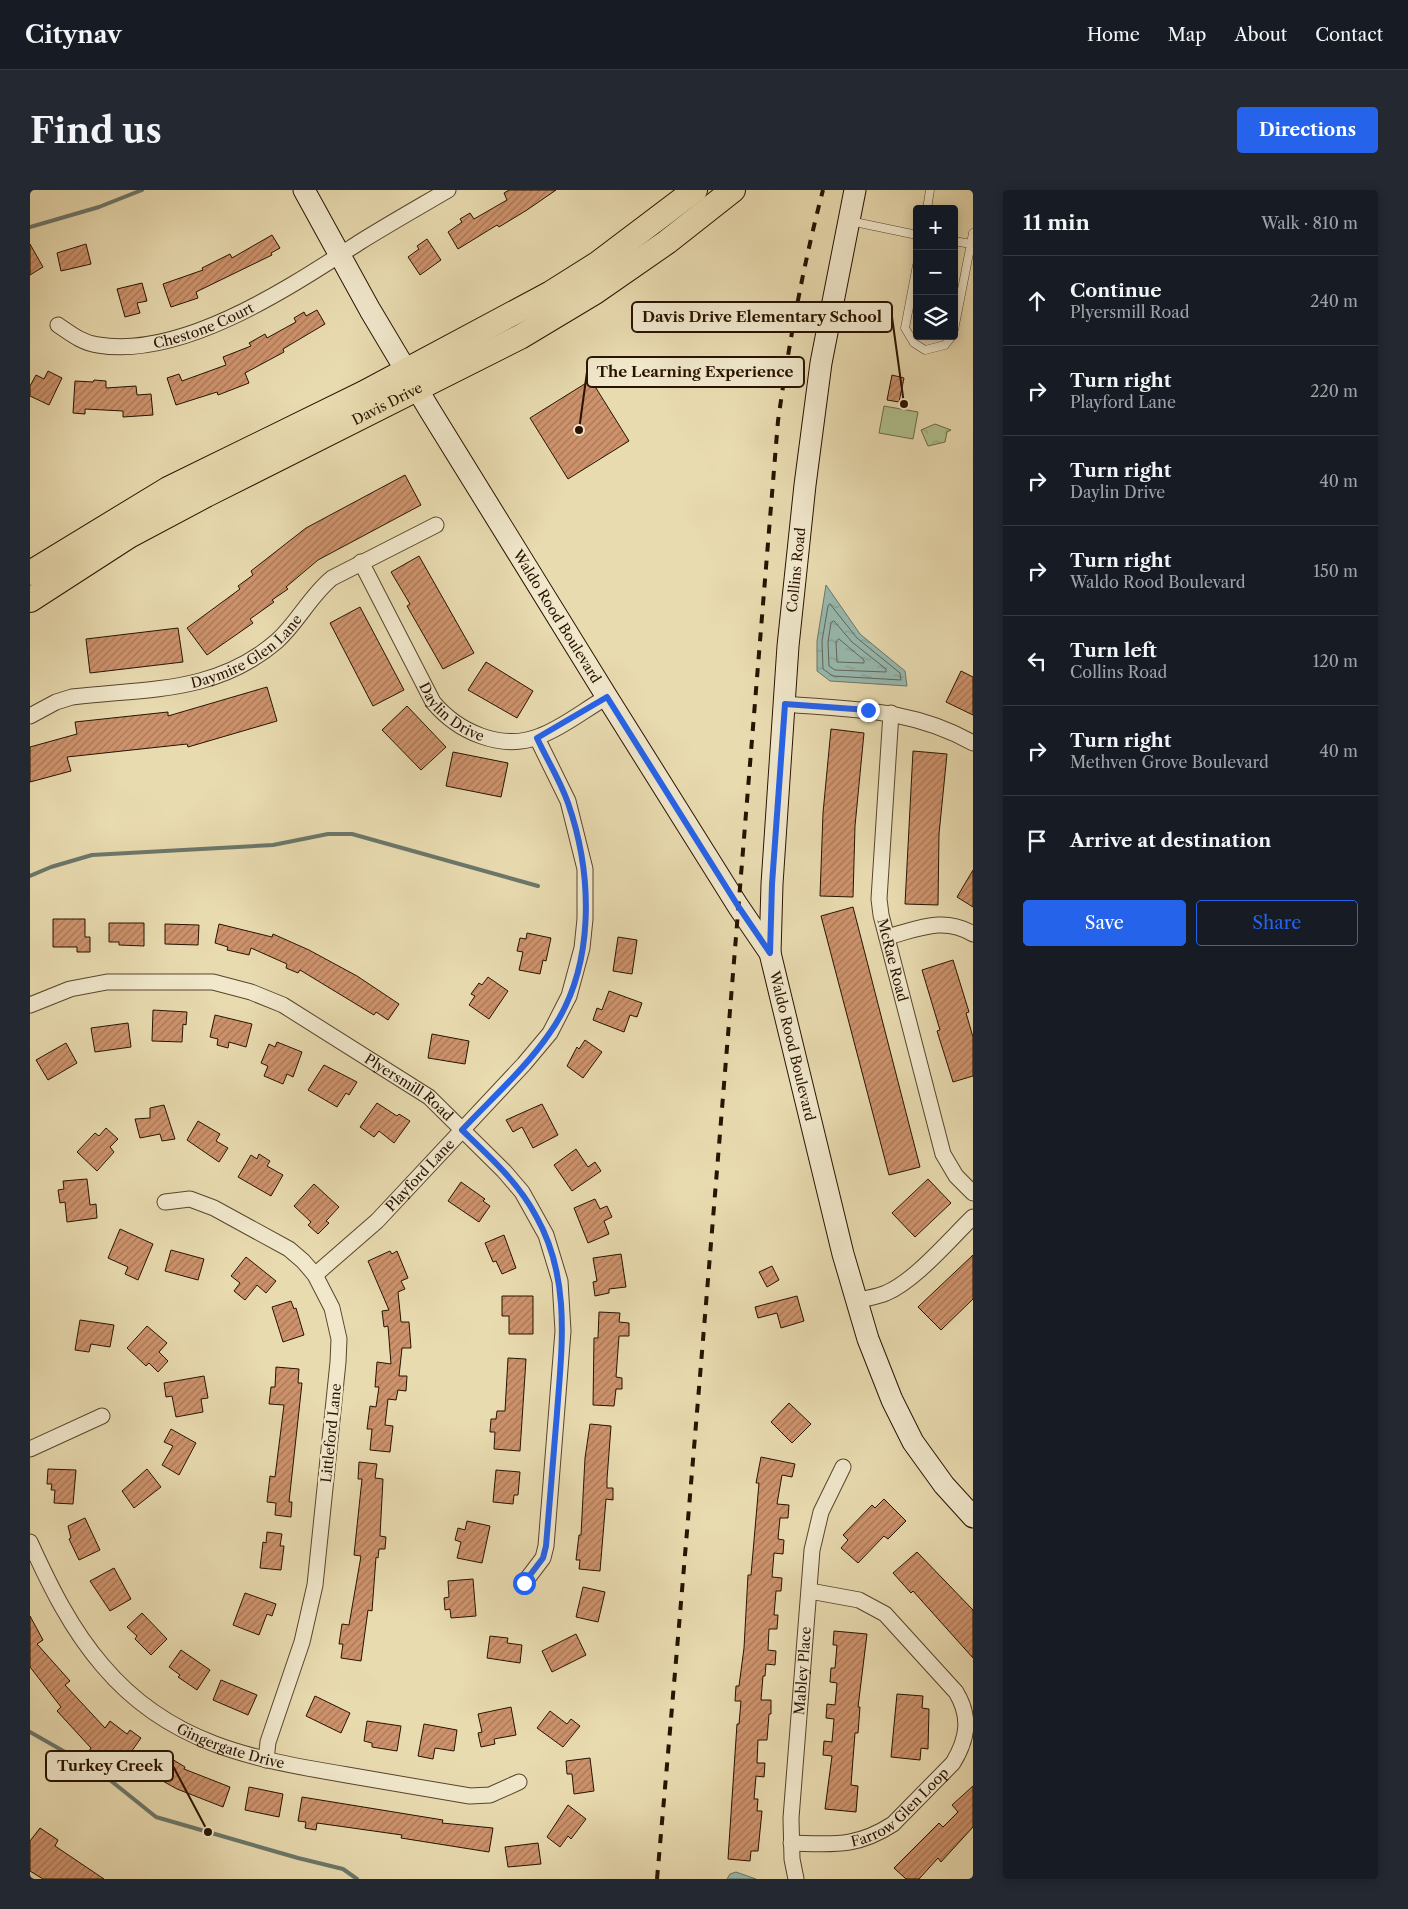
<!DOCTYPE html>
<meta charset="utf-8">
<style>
:root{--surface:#171b24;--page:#242831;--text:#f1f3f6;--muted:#9ea1a6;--line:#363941;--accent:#2563eb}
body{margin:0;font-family:"Libre Caslon Text",serif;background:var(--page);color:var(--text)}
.controls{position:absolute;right:15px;top:15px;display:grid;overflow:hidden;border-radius:5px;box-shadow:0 2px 12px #0003}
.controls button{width:45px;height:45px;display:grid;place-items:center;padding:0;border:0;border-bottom:1px solid var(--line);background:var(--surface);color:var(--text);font:25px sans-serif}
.stop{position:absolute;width:15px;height:15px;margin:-11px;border:4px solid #2563eb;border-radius:50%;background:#fff}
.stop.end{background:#2563eb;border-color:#fff;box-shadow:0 1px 5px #0008}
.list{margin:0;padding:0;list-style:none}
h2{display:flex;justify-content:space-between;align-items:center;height:65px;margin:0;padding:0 20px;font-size:21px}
h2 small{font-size:16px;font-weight:400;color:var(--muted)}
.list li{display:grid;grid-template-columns:32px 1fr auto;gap:15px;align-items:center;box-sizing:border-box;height:90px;padding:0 20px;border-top:1px solid var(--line)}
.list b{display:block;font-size:19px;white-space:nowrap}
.list p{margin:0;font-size:16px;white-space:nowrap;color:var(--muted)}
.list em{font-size:16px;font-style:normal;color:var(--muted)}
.actions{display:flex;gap:10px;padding:15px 20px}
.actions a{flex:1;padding:11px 0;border:1px solid var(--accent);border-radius:5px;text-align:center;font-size:18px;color:var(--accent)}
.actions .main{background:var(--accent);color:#fff}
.icon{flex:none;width:28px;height:28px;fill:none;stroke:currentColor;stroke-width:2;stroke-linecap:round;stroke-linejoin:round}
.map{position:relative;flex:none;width:943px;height:1689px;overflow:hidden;border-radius:5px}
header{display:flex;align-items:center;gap:30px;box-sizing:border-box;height:70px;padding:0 25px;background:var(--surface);border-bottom:1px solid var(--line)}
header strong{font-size:24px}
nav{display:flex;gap:28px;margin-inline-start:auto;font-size:18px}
.intro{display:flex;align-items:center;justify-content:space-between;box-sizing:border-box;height:120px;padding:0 30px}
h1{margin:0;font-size:35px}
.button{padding:12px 22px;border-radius:5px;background:var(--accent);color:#fff;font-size:18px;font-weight:700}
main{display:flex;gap:30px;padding:0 30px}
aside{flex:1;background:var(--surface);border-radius:5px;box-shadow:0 2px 12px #0003}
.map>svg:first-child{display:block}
.grass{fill:#b1c18f;stroke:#6c6a48}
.park{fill:url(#park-crowns);stroke:#6c6a48}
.water{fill:url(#water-ripples);stroke:#6b776a}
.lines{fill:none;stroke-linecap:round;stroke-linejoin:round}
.shore{stroke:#606658;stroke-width:1}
.stream{stroke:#6b776a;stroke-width:4}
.building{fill:url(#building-hatch);stroke:#281300}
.lane-casing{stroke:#58452c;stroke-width:9}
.street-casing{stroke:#58452c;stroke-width:17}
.secondary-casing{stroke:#281300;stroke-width:23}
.primary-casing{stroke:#281300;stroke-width:26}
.lane{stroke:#f1e8cc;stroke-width:8}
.street{stroke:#f1e8cc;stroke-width:15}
.secondary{stroke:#f1e8cc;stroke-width:21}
.primary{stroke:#e9dbb0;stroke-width:24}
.rail{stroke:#281300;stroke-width:4;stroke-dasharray:9 9;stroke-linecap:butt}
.route{stroke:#2563eb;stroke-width:6}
.labels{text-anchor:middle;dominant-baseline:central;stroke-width:5;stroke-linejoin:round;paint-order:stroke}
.street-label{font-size:14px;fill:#281300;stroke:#f1e8cc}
.leader{fill:none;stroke:#281300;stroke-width:2}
.callout-dot{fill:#281300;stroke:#f1e8cc;stroke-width:2}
.callout{fill:#f1e8cc;stroke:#281300;stroke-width:2}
.callout-label{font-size:15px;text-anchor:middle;font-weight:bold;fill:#281300}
</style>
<header>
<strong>Citynav</strong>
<nav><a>Home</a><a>Map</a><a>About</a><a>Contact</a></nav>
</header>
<div class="intro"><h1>Find us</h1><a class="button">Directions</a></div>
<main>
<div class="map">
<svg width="943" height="1689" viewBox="0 0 943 1689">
<defs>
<pattern id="park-crowns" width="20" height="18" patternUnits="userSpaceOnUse" patternTransform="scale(1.25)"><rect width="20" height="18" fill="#b1c18f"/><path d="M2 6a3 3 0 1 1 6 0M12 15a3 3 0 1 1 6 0" fill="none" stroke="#98a57a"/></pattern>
<pattern id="water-ripples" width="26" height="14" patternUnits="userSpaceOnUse" patternTransform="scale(1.25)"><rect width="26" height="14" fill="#98bab1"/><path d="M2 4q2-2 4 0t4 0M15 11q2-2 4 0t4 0" fill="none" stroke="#839f96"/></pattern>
<pattern id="building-hatch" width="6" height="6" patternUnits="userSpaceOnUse" patternTransform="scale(1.25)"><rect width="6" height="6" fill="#ce936d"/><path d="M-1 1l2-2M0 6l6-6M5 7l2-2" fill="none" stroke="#a77757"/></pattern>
</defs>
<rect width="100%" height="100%" fill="#e9dbb0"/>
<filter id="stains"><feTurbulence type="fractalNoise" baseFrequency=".004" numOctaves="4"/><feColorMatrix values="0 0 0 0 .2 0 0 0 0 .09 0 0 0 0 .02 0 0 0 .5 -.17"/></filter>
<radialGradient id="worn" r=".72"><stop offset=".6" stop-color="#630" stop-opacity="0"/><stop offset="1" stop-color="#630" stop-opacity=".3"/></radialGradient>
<path class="grass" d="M854,216L888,222L883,249L849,243Z"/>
<path class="park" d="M905,234L921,240L917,242L915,252L898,256L891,240Z"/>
<path class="water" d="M796,395L830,444L875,481L877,496L800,491L787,481V451Z
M706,1682L726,1689H697L700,1684Z"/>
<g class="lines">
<path class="shore" d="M800,414L827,448L870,483L871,490L803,486L793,479L792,451L798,416Z
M804,431L822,452L856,479V482L805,480L799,476L798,452L801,433Z
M809,449L834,470V473L807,472L806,452Z"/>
<path class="stream" d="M0,37L69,17L112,0
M0,686L21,677L62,665L243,655L298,644H322L508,696
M0,1542L70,1582L126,1627L268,1668L313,1679L327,1689"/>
</g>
<path class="building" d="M479,0H526L497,20L469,37L467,35L428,59L418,42L432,32L430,29L440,23L444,29L477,10L474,3Z
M242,45L250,58L241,63L242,65L166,102L168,108L141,117L133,94L173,80L172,78L200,64L202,68Z
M397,49L411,70L390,85L378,67L389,59L387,56Z
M0,54L13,77L0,85Z
M56,54L61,74L31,81L27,63Z
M112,93L117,111L107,113L110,123L95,127L87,99Z
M287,120L295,134L253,159L254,162L215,183L219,193L188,205L187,202L146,215L137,188L149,184L152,191L196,175L193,167L221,156L219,153L235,144L237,148L266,132L264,128L274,122L276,126Z
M18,181L32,188L19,215L0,206V196L6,185L14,189Z
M862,185L874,188L869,212L857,210Z
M64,190L76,191V198L106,196L107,205L121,204L123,225L93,227V221L55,219V224L43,223L45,191L63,192Z
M561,190L599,251L538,289L500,228Z
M375,285L391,315L288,370L256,397L258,399L242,410L244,412L220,429L223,433L177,465L157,438L210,399L208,396L223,385L221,381L276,338Z
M389,366L444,463L413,479L377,416L380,414L361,382Z
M330,417L374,500L343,516L300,433Z
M148,438L153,472L60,483L56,449Z
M456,472L503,501L487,528L438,500Z
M931,481L943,487V525L916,512Z
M237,497L247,531L158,557L157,554L37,567L41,581L0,592V557L47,544L45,532L138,522V526Z
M377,516L416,557L391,580L352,540Z
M801,539L834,543L825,636L823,707L790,706L793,623Z
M883,561L917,564L909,644L908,715L875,714Z
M423,562L478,573L471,607L416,596Z
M943,680V717L927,707Z
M823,717L890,977L859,985L791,726Z
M23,729H55V747H60V762H47V757H23Z
M79,733H114V756L89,755V752H79Z
M135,734L169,735L168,755L135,754Z
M189,734L242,747L243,744L279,760L327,786L369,814L358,830L346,822L344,825L270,780L268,783L256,778L257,774L221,758L219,765L197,760L198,757L185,753Z
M497,743L521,748L516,771L513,770L510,784L489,780L493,762L487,761L490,748L496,749Z
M588,747L607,750L602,784L583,781Z
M923,770L939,822L936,823L943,847V886L923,892L907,841L910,840L892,780Z
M458,787L478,801L459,829L439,815L445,806L441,804L449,793L452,795Z
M579,801L612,813L607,827L600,825L594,842L563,830L567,818L572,820Z
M123,820L157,822L156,835L153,834L152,852L122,851Z
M185,825L222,834L216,857L199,852L198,858L187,855L188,849L180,847Z
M98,833L101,857L65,862L61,838Z
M402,844L439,851L435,874L398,868Z
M555,850L572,862L553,888L537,876L547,857L549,859Z
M247,852L272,862L263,887L257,884L253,894L234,886L238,876L231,873L239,854L245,857Z
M36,853L47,873L18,890L6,870Z
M294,875L327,892L319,905L316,903L307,917L278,900Z
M347,913L367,926L369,924L380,931L364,953L349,941L344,947L330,937Z
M512,914L528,945L503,958L492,937L483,942L476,930Z
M134,915L145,949L132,951L130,944L110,948L105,929L120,928V918Z
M168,931L190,944L186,951L198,958L189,972L157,950Z
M76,938L88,949L80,957L84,962L67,981L47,962L65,943L69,946Z
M546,959L558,977L565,972L571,981L542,1001L524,975Z
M229,964L240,971L237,976L253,985L241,1006L208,987L221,965L227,969Z
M57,989L60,1015L66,1014L67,1028L37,1032L35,1012L30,1013L28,1000L34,999L33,991Z
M898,989L921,1013L885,1047L862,1023Z
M431,992L455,1009L453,1011L460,1016L449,1032L418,1011Z
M284,994L309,1017L296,1031L299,1033L288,1044L278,1035L281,1032L264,1016Z
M565,1009L570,1019L577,1016L582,1027L574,1031L579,1044L558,1053L544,1018Z
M90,1039L123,1054L108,1090L95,1084L98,1077L78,1068Z
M474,1045L486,1078L472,1084L466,1071L463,1072L455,1053Z
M141,1060L174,1069L168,1090L135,1081Z
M360,1061L362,1064L367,1061L378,1088L371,1091L375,1099L368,1102L371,1132H379L381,1158H372L369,1186H377L376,1201L368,1200L366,1210L358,1209L355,1235L363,1236L360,1262L340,1260L342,1239H337L340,1216L346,1217L349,1197H345L347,1172L361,1174L358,1136L354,1137L352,1121L359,1120L338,1071Z
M591,1064L596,1097L579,1099V1103L565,1106L563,1092L567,1091L563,1068Z
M943,1065V1109L911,1140L888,1117Z
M216,1067L246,1091L236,1103L227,1095L215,1110L204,1101L210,1093L201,1086Z
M742,1076L749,1090L737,1097L729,1082Z
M472,1106H503V1144H479V1126H472Z
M767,1106L774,1131L751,1138L747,1123L728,1128L725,1117Z
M261,1111L264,1119L266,1118L274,1145L253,1152L242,1117Z
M569,1122L590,1123L589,1132L599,1133V1146H589L586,1187L592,1188V1199H586L584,1216L563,1215L564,1148H568Z
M50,1130L84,1135L80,1157L61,1154L59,1162L45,1160Z
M117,1136L137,1153L129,1162L138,1171L128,1182L119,1173L116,1176L97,1158Z
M478,1168L496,1169L490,1261L464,1259L465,1242H460L461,1229H466L467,1221H475Z
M246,1177L269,1179L268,1193H272L259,1312H262L261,1327L245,1325L246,1313L237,1312L240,1286L245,1287L254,1215L239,1214L241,1197H245Z
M174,1186L178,1208L171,1209L173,1222L146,1227L142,1206L136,1207L134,1193Z
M759,1213L781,1234L762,1253L741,1232Z
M560,1234L581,1236L577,1289V1298H583V1310L576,1309L570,1381L549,1379L550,1370H546L549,1345H551L555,1268Z
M141,1239L166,1253L149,1285L132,1275L143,1256L134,1252Z
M731,1267L765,1274L762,1287L752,1285L747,1314L759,1315L758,1328H750L748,1349L754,1350L753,1364L744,1363L742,1387L752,1388L751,1401H746L744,1425H748L747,1439H739L738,1460L746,1461L745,1475L736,1474L735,1486H733L731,1510H741V1524H739L737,1550H728L727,1573H735L734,1587L726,1586L724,1609H728L727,1621H732L728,1661H721L720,1671L698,1669L707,1534H709L711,1511H705L706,1496H709L714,1458L718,1385H721L729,1293H726Z
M329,1272L347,1274L345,1288L353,1289L350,1346L356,1347L355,1359H349L348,1368L346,1367L342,1421L338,1420L331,1471L311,1468L313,1454H309L312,1434L319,1435L331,1366L324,1365L332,1289H328Z
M18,1279L46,1280L43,1314L24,1313L25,1300H21L22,1294H17Z
M117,1279L131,1297L104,1318L92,1301Z
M466,1280L490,1282L488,1305H484L483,1314L463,1312Z
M854,1309L876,1331L858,1349L854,1346L828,1373L811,1358L818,1350L813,1345L842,1315L845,1318Z
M55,1328L70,1360L49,1370L39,1349L41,1348L38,1336Z
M437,1331L460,1336L452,1373L427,1368L431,1352L425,1350L428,1338L435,1340Z
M237,1342L252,1344L250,1356H254L251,1380L230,1378L233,1352L236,1353Z
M887,1362L943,1420V1468L883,1401L881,1403L863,1383Z
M84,1378L101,1409L80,1421L60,1391Z
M443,1389L446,1426L421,1428L420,1419L415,1420L414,1408L419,1407L418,1391Z
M553,1397L575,1402L568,1432L546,1427Z
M215,1403L246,1414L242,1426L237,1424L229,1445L203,1435Z
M112,1423L137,1449L121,1465L105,1449L107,1446L97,1437Z
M0,1426L13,1450L7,1454L40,1491L35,1495L75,1538L80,1531L97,1544L100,1540L111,1548L91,1576L76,1565L72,1571L59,1561L61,1558L27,1521L31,1517L0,1477Z
M804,1441L837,1444L828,1517H830L828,1543H825L821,1595L828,1596L826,1622L795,1619L802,1566L793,1565L794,1551L802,1552L804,1529L796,1528L797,1514L805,1515L807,1493L800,1492L801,1478H805L807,1455H803Z
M546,1444L556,1465L522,1482L512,1461Z
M460,1446L478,1448L477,1453L492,1455L490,1473L457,1468Z
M151,1460L180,1480L167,1500L148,1487L150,1485L139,1477Z
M191,1490L227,1505L218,1525L183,1510Z
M867,1504L893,1506L892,1518L899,1519L898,1559L891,1558L890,1570L861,1567Z
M285,1506L320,1523L311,1543L276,1526Z
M481,1517L486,1545L464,1549L465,1554L451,1557L448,1543L452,1542L448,1524Z
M520,1521L537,1534L541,1529L550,1536L533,1557L507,1538Z
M337,1531L371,1536L367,1561L342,1557V1553L334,1551Z
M394,1534L427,1540L424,1561L405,1558L403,1569L388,1566Z
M123,1563L135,1570L137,1566L155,1577L154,1579L200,1597L193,1617L147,1599L113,1580Z
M560,1568L564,1601L544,1604L542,1584H537L536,1571Z
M943,1596V1637L911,1672L908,1668L889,1689H876L864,1678L909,1633L913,1637L928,1622L922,1615Z
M219,1597L253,1604L249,1627L215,1620Z
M272,1607L413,1630L412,1633L463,1638L459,1662L371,1648L372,1645L287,1633L286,1640L275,1638L276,1632L268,1631Z
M538,1615L556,1629L541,1649L538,1646L530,1657L517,1647Z
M10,1638L28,1650L25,1656L74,1689H13L0,1681V1651Z
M508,1653L511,1674L478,1677L475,1657Z"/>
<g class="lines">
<defs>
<path id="lane" d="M897,19L900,0
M820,31L887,45
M924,51L941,54
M887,75L875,138L884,153L895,160L915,155L922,146
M924,140L943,43"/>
<g id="street">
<path id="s1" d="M28,135C40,143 52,153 68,155C153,169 260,97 330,52C359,34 389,17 418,0"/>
<path id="s2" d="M331,372L403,512C427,541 471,562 510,546C534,537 554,520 577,507"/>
<path d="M755,514C822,520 882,518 943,553"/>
<path id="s3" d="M861,523L849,709L851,725L913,964L926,986L943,1003"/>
<path id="s4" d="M0,526L26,512L42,507C117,498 186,504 247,451C268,432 280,406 302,388L406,335"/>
<path d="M857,747C888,739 914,726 943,744"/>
<path id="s5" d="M0,815L40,799L77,792H183L221,802L253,815L399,907L474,981L492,1002L516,1045L530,1091L533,1141L516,1356L513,1368L494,1393"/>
<path d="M135,1012L160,1009L184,1018L259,1059L273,1071L285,1085L302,1118L309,1149L308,1172L285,1395L272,1452L238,1552L236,1570"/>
<path id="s6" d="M285,1085L347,1031L494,874L520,843L539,806L552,758L555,729V679L538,611L507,548"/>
<path d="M826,1111C836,1108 847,1107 856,1103C885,1091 920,1049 943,1027"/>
<path d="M0,1259L72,1226"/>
<path id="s7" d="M0,1352C20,1396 41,1439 73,1476C139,1554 222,1569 317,1585C358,1592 399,1599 440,1606L460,1605L489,1592"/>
<path id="s8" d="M761,1653C803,1654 826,1658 863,1634L923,1573C938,1548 941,1527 926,1502L855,1424L829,1410L780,1401"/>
<path id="s9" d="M766,1689L762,1669L761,1628L782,1360L791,1322L813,1277"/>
</g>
<g id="secondary">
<path id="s10" d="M274,0L340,120L399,219L577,507L708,716L740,763L813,1064L838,1149L862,1210L883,1252L914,1295L943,1327"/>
<path id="s11" d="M740,763L742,694L758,456L775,295L791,173L825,0"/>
</g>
<g id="primary">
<path d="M0,383L138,299L334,203L521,103L567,74L665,0"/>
<path id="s12" d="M0,410L99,346L176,305L490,147L565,102L637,52L703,0"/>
</g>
</defs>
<use href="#lane" class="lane-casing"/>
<use href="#street" class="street-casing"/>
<use href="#secondary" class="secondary-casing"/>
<use href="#primary" class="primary-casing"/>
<use href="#lane" class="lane"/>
<use href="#street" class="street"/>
<use href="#secondary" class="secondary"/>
<use href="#primary" class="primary"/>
<path class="rail" d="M627,1689C670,1203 708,717 748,231C759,153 773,76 793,0"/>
</g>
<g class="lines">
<path class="route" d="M494,1393L513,1368L516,1356C520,1312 523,1267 527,1223C532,1155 541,1088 506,1026C488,992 459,966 432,940C461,909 495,879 519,844C566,779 563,685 538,613C530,590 517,570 507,548L577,507L708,716L740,763L742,694L755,514L838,520"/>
</g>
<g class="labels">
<g class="street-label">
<text stroke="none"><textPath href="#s1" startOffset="154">Chestone Court</textPath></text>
<text stroke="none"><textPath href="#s12" startOffset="408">Davis Drive</textPath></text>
<text stroke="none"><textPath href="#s11" startOffset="384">Collins Road</textPath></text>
<text stroke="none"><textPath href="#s10" startOffset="496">Waldo Rood Boulevard</textPath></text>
<text stroke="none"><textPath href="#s4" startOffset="231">Daymire Glen Lane</textPath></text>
<text stroke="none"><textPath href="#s2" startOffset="178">Daylin Drive</textPath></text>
<text stroke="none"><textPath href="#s3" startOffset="249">McRae Road</textPath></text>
<text stroke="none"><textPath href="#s10" startOffset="990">Waldo Rood Boulevard</textPath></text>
<text stroke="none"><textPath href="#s5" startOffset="411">Plyersmill Road</textPath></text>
<text stroke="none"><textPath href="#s6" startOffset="145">Playford Lane</textPath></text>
<text transform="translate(301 1243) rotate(-84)">Littleford Lane</text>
<text stroke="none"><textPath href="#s9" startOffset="209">Mabley Place</textPath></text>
<text stroke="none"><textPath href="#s7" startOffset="298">Gingergate Drive</textPath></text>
<text stroke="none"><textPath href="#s8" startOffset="121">Farrow Glen Loop</textPath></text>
</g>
</g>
<path class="leader" d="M874 214L862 127M549 240L557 182M178 1642L143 1576"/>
<g class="callout-dot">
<circle cx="874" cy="214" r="5"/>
<circle cx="549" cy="240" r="5"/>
<circle cx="178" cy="1642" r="5"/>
</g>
<g class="callout">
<rect x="602" y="112" width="260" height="30" rx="5"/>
<rect x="557" y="167" width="217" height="30" rx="5"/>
<rect x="16" y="1561" width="127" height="30" rx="5"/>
</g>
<g class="callout-label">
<text x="732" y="132">Davis Drive Elementary School</text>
<text x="665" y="187">The Learning Experience</text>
<text x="80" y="1581">Turkey Creek</text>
</g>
<rect width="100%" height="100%" filter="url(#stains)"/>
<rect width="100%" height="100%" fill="url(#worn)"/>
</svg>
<div class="controls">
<button>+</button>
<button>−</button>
<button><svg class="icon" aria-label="layers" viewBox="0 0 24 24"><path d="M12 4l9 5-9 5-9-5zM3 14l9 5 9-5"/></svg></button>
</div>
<div class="stop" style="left:494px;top:1393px"></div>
<div class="stop end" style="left:838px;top:520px"></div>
</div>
<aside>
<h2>11 min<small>Walk · 810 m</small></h2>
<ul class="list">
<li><svg class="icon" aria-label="ahead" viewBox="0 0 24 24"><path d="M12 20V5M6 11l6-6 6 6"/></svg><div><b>Continue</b><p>Plyersmill Road</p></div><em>240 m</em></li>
<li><svg class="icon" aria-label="right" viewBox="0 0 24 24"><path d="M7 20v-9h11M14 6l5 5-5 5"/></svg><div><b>Turn right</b><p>Playford Lane</p></div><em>220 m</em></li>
<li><svg class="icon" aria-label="right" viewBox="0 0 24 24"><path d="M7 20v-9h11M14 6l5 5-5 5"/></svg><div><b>Turn right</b><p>Daylin Drive</p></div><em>40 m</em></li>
<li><svg class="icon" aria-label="right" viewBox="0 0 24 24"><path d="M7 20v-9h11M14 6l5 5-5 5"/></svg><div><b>Turn right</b><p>Waldo Rood Boulevard</p></div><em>150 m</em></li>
<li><svg class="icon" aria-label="left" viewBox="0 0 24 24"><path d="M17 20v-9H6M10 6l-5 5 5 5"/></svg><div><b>Turn left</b><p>Collins Road</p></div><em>120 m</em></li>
<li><svg class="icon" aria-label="right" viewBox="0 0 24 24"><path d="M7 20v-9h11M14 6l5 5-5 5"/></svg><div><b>Turn right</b><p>Methven Grove Boulevard</p></div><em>40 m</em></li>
<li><svg class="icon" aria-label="arrive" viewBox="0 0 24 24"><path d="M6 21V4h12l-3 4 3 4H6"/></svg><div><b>Arrive at destination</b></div></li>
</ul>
<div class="actions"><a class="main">Save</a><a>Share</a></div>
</aside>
</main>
